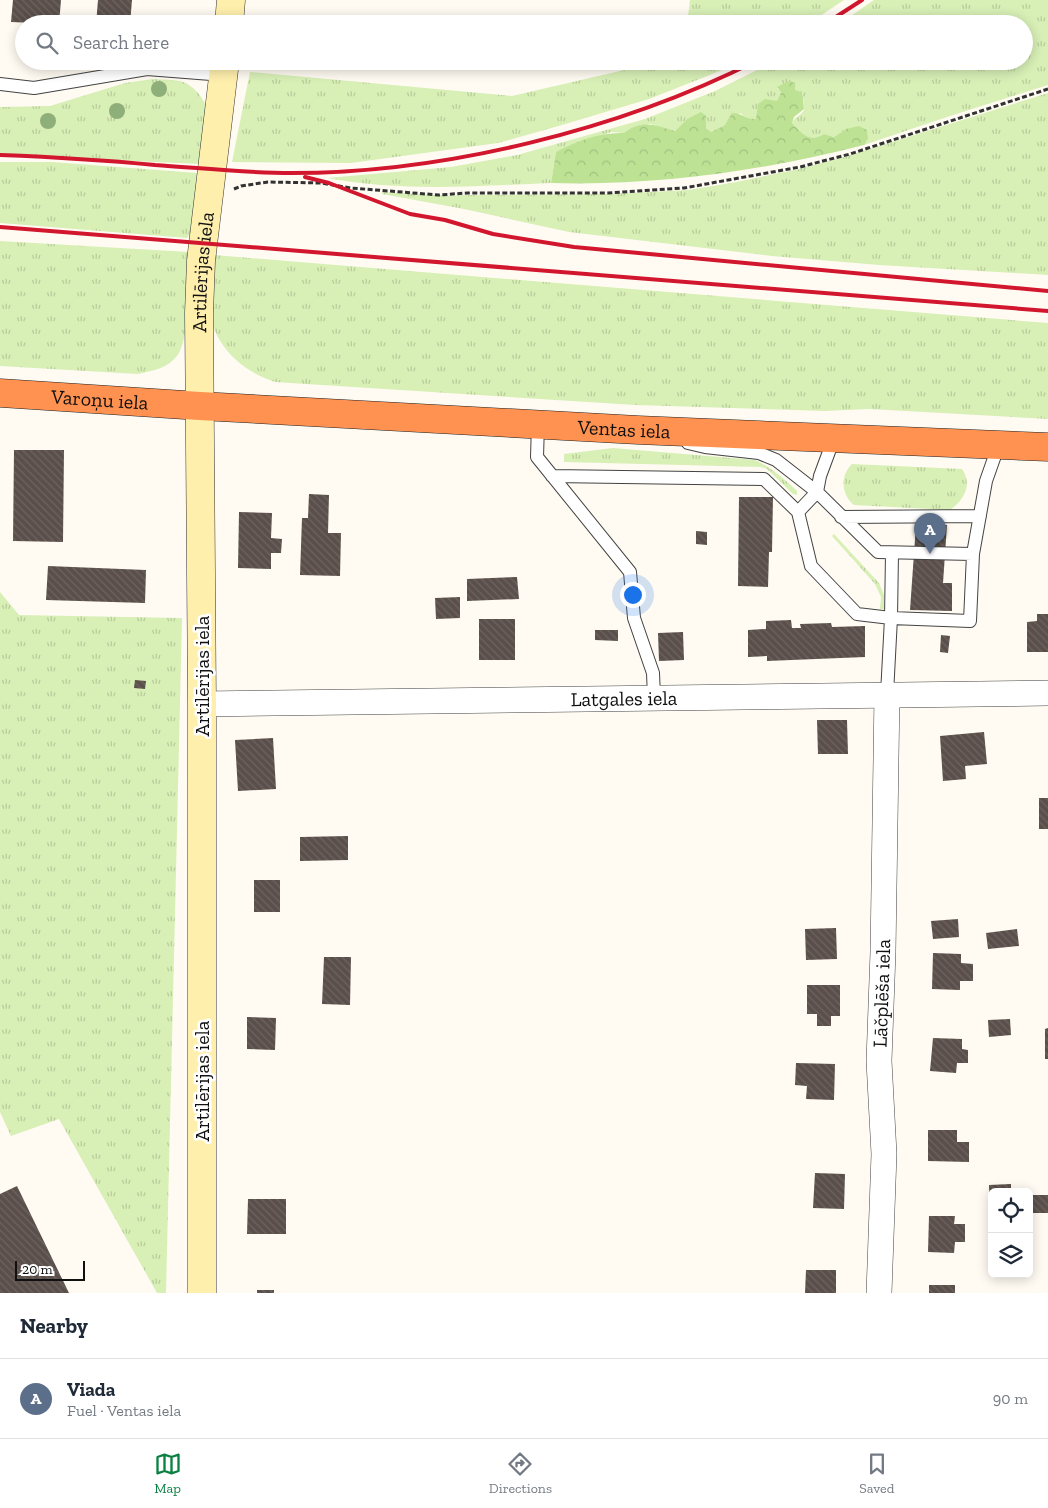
<!DOCTYPE html>
<meta charset="utf-8">
<style>
:root{--surface:#fff;--page:#f2f2f3;--text:#1f2937;--muted:#747a83;--line:#e0e1e3;--accent:#0b8043}
body{margin:0;font-family:"Zilla Slab",serif;background:var(--page);color:var(--text)}
.controls{position:absolute;right:15px;bottom:15px;display:grid;overflow:hidden;border-radius:8px;box-shadow:0 2px 12px #0003}
.controls button{width:45px;height:45px;display:grid;place-items:center;padding:0;border:0;border-bottom:1px solid var(--line);background:var(--surface);color:var(--text);font:25px sans-serif}
.scale{position:absolute;left:15px;bottom:12px;width:70px;box-sizing:border-box;padding-left:5px;border:2px solid #101010;border-top:0;font-size:14px;line-height:18px;white-space:nowrap;color:#101010;-webkit-text-stroke:4px #fff;paint-order:stroke}
.you{position:absolute;left:632px;top:594px;width:18px;height:18px;margin:-12px;border:4px solid #fff;border-radius:50%;background:#1a73e8;box-shadow:0 0 0 8px #1a73e833}
.badge{display:grid;place-items:center;width:32px;height:32px;border-radius:50%;background:var(--accent);color:#fff;font-size:16px;font-weight:700}
.pin{position:absolute;translate:-50% -41px;filter:drop-shadow(0 1px 2px #0008)}
.pin::after{content:'';position:absolute;top:26px;width:18px;height:15px;background:inherit;clip-path:polygon(0 0,100% 0,50% 100%)}
.list{margin:0;padding:0;list-style:none}
h2{display:flex;justify-content:space-between;align-items:center;height:65px;margin:0;padding:0 20px;font-size:21px}
h2 small{font-size:16px;font-weight:400;color:var(--muted)}
.list li{display:grid;grid-template-columns:32px 1fr auto;gap:15px;align-items:center;box-sizing:border-box;height:80px;padding:0 20px;border-top:1px solid var(--line)}
.list b{display:block;font-size:19px;white-space:nowrap}
.list p{margin:0;font-size:16px;white-space:nowrap;color:var(--muted)}
.list em{font-size:16px;font-style:normal;color:var(--muted)}
.icon{flex:none;width:28px;height:28px;fill:none;stroke:currentColor;stroke-width:2;stroke-linecap:round;stroke-linejoin:round}
.map{position:relative;flex:none;width:1048px;height:1293px;overflow:hidden}
.search{position:absolute;background:var(--surface);box-shadow:0 2px 12px #0003;left:15px;right:15px;top:15px;height:55px;display:flex;align-items:center;gap:12px;box-sizing:border-box;padding:0 18px;border-radius:28px;color:var(--muted);font-size:19px}
.sheet{height:145px;background:var(--surface)}
nav{display:flex;justify-content:space-around;align-items:center;box-sizing:border-box;height:70px;border-top:1px solid var(--line);background:var(--surface);font-size:14px;color:var(--muted)}
nav a{display:grid;justify-items:center;gap:2px}
nav .on{color:var(--accent)}
.map>svg:first-child{display:block}
.grass{fill:url(#grass-tufts)}
.forest{fill:url(#forest-crowns)}
.building{fill:url(#building-back-hatch)}
.lines{fill:none;stroke-linecap:round;stroke-linejoin:round}
.lane-casing{stroke:#434343;stroke-width:14}
.street-casing{stroke:#434343;stroke-width:26}
.secondary-casing{stroke:#323232;stroke-width:29}
.highway-casing{stroke:#212121;stroke-width:29}
.path{stroke:#323232;stroke-width:3;stroke-dasharray:5 2.5;stroke-linecap:butt}
.lane{stroke:#fff;stroke-width:12}
.street{stroke:#fff;stroke-width:25}
.secondary{stroke:#ffefad;stroke-width:28}
.highway{stroke:#ff9250;stroke-width:28}
.rail{stroke:#d1162e;stroke-width:4}
.tree{fill:#8eaf7a}
.labels{text-anchor:middle;dominant-baseline:central;stroke-width:5;stroke-linejoin:round;paint-order:stroke}
.street-label{font-size:20px;fill:#101010;stroke:#fff}
</style>
<div class="map">
<svg width="1048" height="1293" viewBox="0 0 1048 1293">
<defs>
<pattern id="grass-tufts" width="24" height="20" patternUnits="userSpaceOnUse" patternTransform="scale(1.25)"><rect width="24" height="20" fill="#d8efb6"/><path d="M3 7l-1-3M5 7V3M7 7l1-3M15 17l-1-3M17 17v-4M19 17l1-3" fill="none" stroke="#b8cc9b"/></pattern>
<pattern id="forest-crowns" width="20" height="18" patternUnits="userSpaceOnUse" patternTransform="scale(1.25)"><rect width="20" height="18" fill="#bde294"/><path d="M2 6a3 3 0 1 1 6 0M12 15a3 3 0 1 1 6 0" fill="none" stroke="#a1c17f"/></pattern>
<pattern id="building-back-hatch" width="6" height="6" patternUnits="userSpaceOnUse" patternTransform="scale(1.25)"><rect width="6" height="6" fill="#5a4f4a"/><path d="M-1 5l2 2M0 0l6 6M5-1l2 2" fill="none" stroke="#6d6460"/></pattern>
</defs>
<rect width="100%" height="100%" fill="#fffbf2"/>
<path class="grass" d="M690,0H844L808,24H687Z
M874,0H1048V85L950,116L864,145L868,139L846,129L834,137L824,134C809,143 803,134 792,123C794,117 802,115 804,110C805,105 802,97 802,92L777,88L781,91L777,102L756,119L750,120L740,113L725,125L711,132L706,128V116L687,119L675,131L650,124L624,133L611,132L556,152L551,183C477,186 401,192 327,178L451,167L517,155L645,119L715,91L775,61H1024V24H839Z
M663,61H737L720,71L649,99L562,125L498,143L351,163L232,162L250,72L512,96Z
M153,79C163,80 174,79 183,82C196,87 207,102 208,115C209,127 202,151 200,164L0,155V107L50,106L125,83Z
M1048,93V275L879,265L772,256L569,232L464,209L382,194V192L451,196L460,195L609,194L688,190L731,183L799,169L844,157Z
M0,162H52L197,173L192,231L187,238L0,223Z
M0,241L189,252C188,276 191,338 177,356C168,368 152,371 138,374L0,366Z
M214,255L1048,323V419L869,409L825,411L635,405L275,382C243,372 212,345 210,309C210,291 213,273 214,255Z
M613,448L755,460C772,468 783,478 797,491V495L793,494L767,469L761,467L564,462V454Z
M852,464L962,469C973,485 964,500 950,510L854,505C841,495 840,475 852,464Z
M834,534L879,583L884,595V609H880L881,597L875,584L832,536Z
M0,592L19,615L182,618L166,1293H157L59,1119L11,1136L0,1112Z"/>
<path class="forest" d="M789,81L795,83V90L802,92L804,109L794,117L792,123C803,134 809,143 824,134L834,137L846,129L859,126L867,130L868,139L864,145C762,171 657,186 551,183L556,152C576,141 601,132 624,133C642,119 655,125 675,131L687,119L701,112L706,116V128L711,132L725,125L732,113C743,113 746,120 756,119L758,104L765,99L777,101L781,92L777,87Z"/>
<path class="building" d="M13,0H61L59,24L11,22Z
M98,0H132L130,24H96Z
M14,450H64L63,542L13,541Z
M309,494L329,495L328,533H341L340,576L300,575L302,518H308Z
M739,497H773L772,552H769L768,587L738,586Z
M239,512L272,513L271,538L282,539L281,553H271V569L238,568Z
M916,525H947L943,583H952V611L910,610Z
M696,531L707,532V545L696,544Z
M48,566L146,570L145,603L46,600Z
M517,577L519,599L467,601V579Z
M460,597V618L436,619L435,598Z
M1037,614H1048V652H1027V622L1037,621Z
M479,619H515V660H479Z
M791,620L792,628H801L800,624L831,623L832,627L865,626V657L767,661V656L748,657V630L766,629V621Z
M595,630H618V641L595,640Z
M683,632L684,660L659,661L658,633Z
M941,635L950,636L948,653L940,652Z
M135,680L146,681L145,689L134,688Z
M817,720H847L848,754H818Z
M984,732L987,764L965,766L966,779L943,781L940,736Z
M273,738L276,789L238,791L235,740Z
M1039,798H1048V829H1039Z
M348,836V860L300,861V837Z
M254,880H280V912H254Z
M958,919L959,937L933,939L931,921Z
M836,928L837,959L806,960L805,929Z
M1017,929L1019,946L988,949L986,933Z
M933,953L961,954V963L973,964V981H960V990L932,989Z
M324,957H351L350,1005L322,1004Z
M807,985H840V1016H831V1026H817V1014H807Z
M247,1017L276,1018L275,1050L247,1049Z
M1010,1019L1011,1035L989,1037L988,1020Z
M1048,1028V1059H1045V1029Z
M933,1038L962,1039V1049L968,1050V1063H957L956,1073L930,1071Z
M796,1063L835,1064L834,1100L806,1099L807,1086L795,1085Z
M928,1130H957V1142H969V1162L928,1161Z
M815,1173L845,1174L844,1209L813,1208Z
M1011,1184V1192H992V1217H990L989,1185Z
M17,1186L69,1293H0V1194Z
M1029,1195H1048V1213H1029Z
M248,1199H286V1234H247Z
M929,1216H955L954,1224H965V1242H955L954,1253L928,1252Z
M806,1270H836V1293H805Z
M929,1285H955V1293H929Z
M257,1290H274V1293H257Z"/>
<g class="lines">
<defs>
<path id="lane" d="M0,84L34,88L147,69L224,75
M538,424L537,457L630,572L634,618L653,673L654,697
M688,443L705,447L759,453L776,460L817,492L878,552L973,554L986,481L999,444
M552,476L764,479L798,512L811,566L857,614L891,618L970,621L973,554
M798,512L817,492L820,476L830,449L838,439
M841,517L980,516
M887,694L891,618L892,553"/>
<g id="street">
<path id="s1" d="M202,704L1048,693"/>
<path id="s2" d="M879,1293L884,1154L879,1061L883,952L887,694"/>
</g>
<g id="secondary">
<path d="M229,24L231,0"/>
<path id="s3" d="M202,1293V704L199,313L201,261L225,61"/>
</g>
<g id="highway">
<path id="s4" d="M0,393L200,406L638,430L1048,447"/>
</g>
</defs>
<use href="#lane" class="lane-casing"/>
<use href="#street" class="street-casing"/>
<use href="#secondary" class="secondary-casing"/>
<use href="#highway" class="highway-casing"/>
<path class="path" d="M234,189L241,186L268,182L321,183L351,188L439,195L467,193H608L684,188L800,167L850,154L1048,89"/>
<use href="#lane" class="lane"/>
<use href="#street" class="street"/>
<use href="#secondary" class="secondary"/>
<use href="#highway" class="highway"/>
<path class="rail" d="M825,24L862,0
M0,155C52,157 103,160 155,165C200,168 246,173 291,173C444,173 619,130 756,61
M305,177L329,183L410,214L445,220L493,234L574,247L1048,291
M0,227L1048,311"/>
</g>
<g class="tree">
<circle cx="159" cy="89" r="8"/>
<circle cx="117" cy="111" r="8"/>
<circle cx="48" cy="121" r="8"/>
</g>
<g class="labels">
<g class="street-label">
<text stroke="none"><textPath href="#s3" startOffset="1021">Artilērijas iela</textPath></text>
<text stroke="none"><textPath href="#s4" startOffset="100">Varoņu iela</textPath></text>
<text stroke="none"><textPath href="#s4" startOffset="625">Ventas iela</textPath></text>
<text transform="translate(202 676) rotate(-90)">Artilērijas iela</text>
<text stroke="none"><textPath href="#s1" startOffset="422">Latgales iela</textPath></text>
<text stroke="none"><textPath href="#s2" startOffset="300">Lāčplēša iela</textPath></text>
<text transform="translate(202 1081) rotate(-90)">Artilērijas iela</text>
</g>
</g>
</svg>
<div class="controls">
<button><svg class="icon" aria-label="locate" viewBox="0 0 24 24"><circle cx="12" cy="12" r="6"/><path d="M12 2v4M12 18v4M2 12h4M18 12h4"/></svg></button>
<button><svg class="icon" aria-label="layers" viewBox="0 0 24 24"><path d="M12 4l9 5-9 5-9-5zM3 14l9 5 9-5"/></svg></button>
</div>
<div class="scale">20 m</div>
<div class="you"></div>
<div class="pin badge" style="left:930px;top:554px;background:#5c6f8a">A</div>
<div class="search"><svg class="icon" aria-label="search" viewBox="0 0 24 24"><circle cx="10" cy="10" r="6"/><path d="M15 15l6 6"/></svg>Search here</div>
</div>
<section class="sheet">
<h2>Nearby<small></small></h2>
<ul class="list">
<li><span class="badge" style="background:#5c6f8a">A</span><div><b>Viada</b><p>Fuel · Ventas iela</p></div><em>90 m</em></li>
</ul>
</section>
<nav>
<a class="on"><svg class="icon" aria-label="map" viewBox="0 0 24 24"><path d="M3 6l6-2 6 2 6-2v14l-6 2-6-2-6 2zM9 4v14M15 6v14"/></svg>Map</a>
<a><svg class="icon" aria-label="directions" viewBox="0 0 24 24"><path d="M12 3l9 9-9 9-9-9zM9 14v-3h6M13 9l2 2-2 2"/></svg>Directions</a>
<a><svg class="icon" aria-label="saved" viewBox="0 0 24 24"><path d="M7 4h10v16l-5-4-5 4z"/></svg>Saved</a>
</nav>
